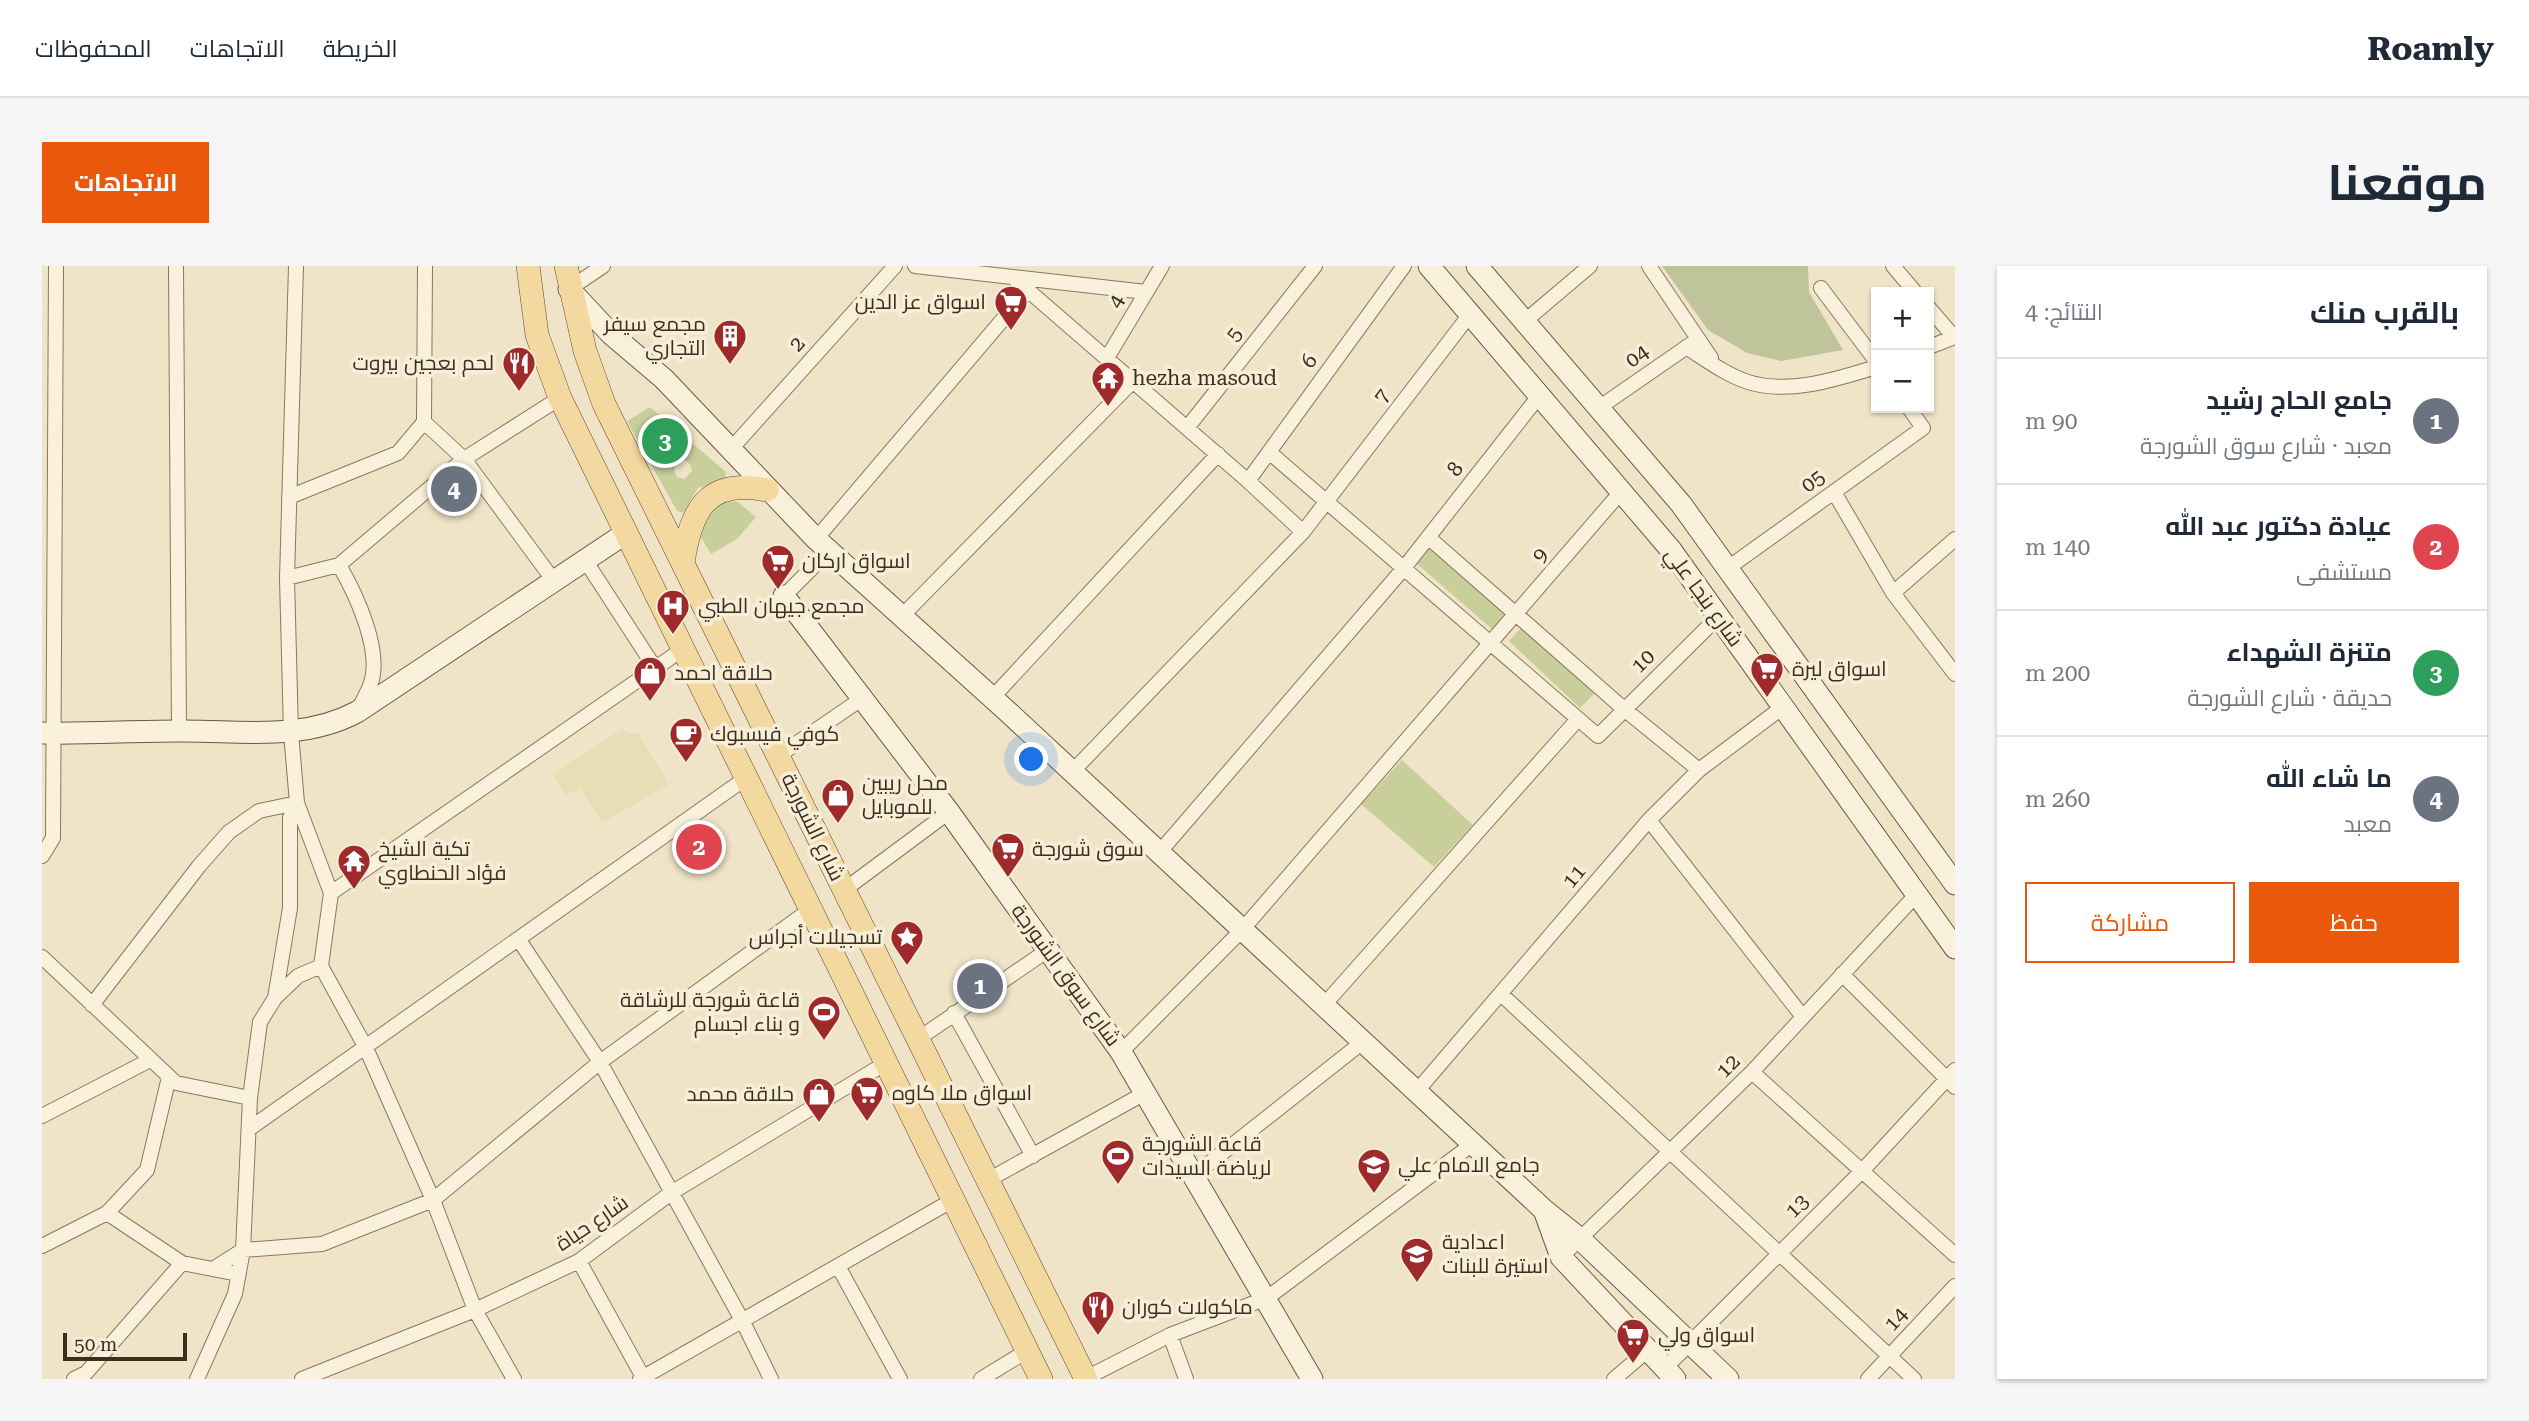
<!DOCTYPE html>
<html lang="ar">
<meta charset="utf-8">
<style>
:root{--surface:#fff;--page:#f6f6f7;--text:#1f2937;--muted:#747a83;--line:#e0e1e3;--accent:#ea580c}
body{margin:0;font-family:"Roboto Serif",Cairo,serif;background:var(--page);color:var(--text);direction:rtl}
.controls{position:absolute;right:21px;top:21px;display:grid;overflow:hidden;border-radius:0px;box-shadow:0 2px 5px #0004}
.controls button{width:63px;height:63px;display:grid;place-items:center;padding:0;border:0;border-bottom:2px solid var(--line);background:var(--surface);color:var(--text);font:35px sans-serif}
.scale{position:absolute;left:21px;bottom:18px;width:124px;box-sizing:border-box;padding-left:7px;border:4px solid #3d2e20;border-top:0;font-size:19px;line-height:24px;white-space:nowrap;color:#3d2e20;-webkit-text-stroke:5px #f7eed8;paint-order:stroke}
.you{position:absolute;left:990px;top:494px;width:24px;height:24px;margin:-18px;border:5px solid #fff;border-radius:50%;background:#1a73e8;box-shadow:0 0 0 10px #1a73e833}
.badge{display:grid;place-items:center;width:46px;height:46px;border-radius:50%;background:var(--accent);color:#fff;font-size:23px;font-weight:700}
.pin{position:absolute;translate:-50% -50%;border:4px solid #fff;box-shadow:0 2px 7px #0006}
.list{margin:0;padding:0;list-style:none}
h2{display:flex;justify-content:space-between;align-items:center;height:91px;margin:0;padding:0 28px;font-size:30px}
h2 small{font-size:23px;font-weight:400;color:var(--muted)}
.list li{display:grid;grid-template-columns:46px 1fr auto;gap:21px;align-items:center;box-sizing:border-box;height:126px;padding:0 28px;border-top:2px solid var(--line)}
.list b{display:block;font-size:26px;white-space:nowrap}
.list p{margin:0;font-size:23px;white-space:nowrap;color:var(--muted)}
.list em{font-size:23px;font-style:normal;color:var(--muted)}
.actions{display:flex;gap:14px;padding:21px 28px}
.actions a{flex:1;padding:16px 0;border:2px solid var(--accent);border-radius:0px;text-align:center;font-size:24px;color:var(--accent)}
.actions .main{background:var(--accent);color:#fff}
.map{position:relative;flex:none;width:1913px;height:1113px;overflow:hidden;direction:ltr;border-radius:0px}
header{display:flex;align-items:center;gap:42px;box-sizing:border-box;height:98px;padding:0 35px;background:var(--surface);border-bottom:2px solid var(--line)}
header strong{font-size:33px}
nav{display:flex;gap:38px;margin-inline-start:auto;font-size:24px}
.intro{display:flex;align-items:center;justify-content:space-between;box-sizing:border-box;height:168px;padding:0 42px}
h1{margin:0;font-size:49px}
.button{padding:18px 32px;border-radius:0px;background:var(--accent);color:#fff;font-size:24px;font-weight:700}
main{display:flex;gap:42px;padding:0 42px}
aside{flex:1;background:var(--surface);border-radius:0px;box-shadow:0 2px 5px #0004}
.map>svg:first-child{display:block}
.farmland{fill:#e6deb5}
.green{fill:#c9cf9b;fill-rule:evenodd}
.cemetery{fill:#bfc49a}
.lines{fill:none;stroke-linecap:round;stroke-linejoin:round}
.street-casing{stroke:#8d765c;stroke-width:16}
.secondary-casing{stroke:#6f573f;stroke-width:23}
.primary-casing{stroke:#5b4430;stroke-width:24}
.street{stroke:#faf1dc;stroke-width:14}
.secondary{stroke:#faf1dc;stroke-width:21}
.primary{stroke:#f3d9a0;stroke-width:23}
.labels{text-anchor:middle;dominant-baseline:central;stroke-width:7;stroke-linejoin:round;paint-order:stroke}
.street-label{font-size:21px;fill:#3d2e20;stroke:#f7eed8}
.poi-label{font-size:21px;fill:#3d2e20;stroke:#f7eed8;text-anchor:start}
</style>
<header>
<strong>Roamly</strong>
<nav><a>الخريطة</a><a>الاتجاهات</a><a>المحفوظات</a></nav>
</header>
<div class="intro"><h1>موقعنا</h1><a class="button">الاتجاهات</a></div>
<main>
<aside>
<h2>بالقرب منك<small>النتائج: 4</small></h2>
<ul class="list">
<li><span class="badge" style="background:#6b7280">1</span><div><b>جامع الحاج رشيد</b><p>معبد · شارع سوق الشورجة</p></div><em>90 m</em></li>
<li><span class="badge" style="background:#e0444e">2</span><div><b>عيادة دكتور عبد الله</b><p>مستشفى</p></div><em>140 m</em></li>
<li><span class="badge" style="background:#2e9e5b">3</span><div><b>متنزة الشهداء</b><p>حديقة · شارع الشورجة</p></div><em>200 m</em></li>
<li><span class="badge" style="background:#6b7280">4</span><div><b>ما شاء الله</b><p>معبد</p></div><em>260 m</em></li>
</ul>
<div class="actions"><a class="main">حفظ</a><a>مشاركة</a></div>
</aside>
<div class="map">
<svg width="1913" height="1113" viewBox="0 0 1913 1113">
<rect width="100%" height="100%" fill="#f0e4c8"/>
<path class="farmland" d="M580,463L587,467H596L627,518L560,557L539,522L524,529L511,508Z"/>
<path class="green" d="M608,141L684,206L683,214L656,222L641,247L635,245L585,155ZM642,194L648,198L650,205L642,213L635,211L632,204L635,197Z
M683,235L696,236L714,251L695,273L669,288L656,266L663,248Z
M1387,282L1465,348L1451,364L1374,297Z
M1480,361L1553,427L1538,442L1467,375Z
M1360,494L1431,559L1392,601L1319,538Z"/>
<path class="cemetery" d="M1620,0H1766L1767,26L1801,84L1739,95L1705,87L1666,64Z"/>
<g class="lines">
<defs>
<path id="street" d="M134,0L137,465
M383,0L382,156L422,193L512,315
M873,0L1104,26
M1607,0L1669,92
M1851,0L1873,26
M973,13L1206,215L1261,266
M1779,22L1834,95
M527,23L561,0
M1887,42L1912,71
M1483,55L1548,0
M1644,81C1663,93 1684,109 1706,116C1747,129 1795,113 1834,101
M1887,81L1913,71
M1065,92L1120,0
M1558,141L1652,76
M1145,162L1273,0
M689,183L853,0
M1227,186L1556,470L1677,350
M1206,215L1362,0
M1792,226L1851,327L1913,408
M247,231L356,187L382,156
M1386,271L1582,443L1657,504
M774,273L985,25
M543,294L613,402
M297,299C314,328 340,384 329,417C326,426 321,434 317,442
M1686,302L1881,162L1867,142
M245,312L297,299L422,193L518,132
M1851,327L1913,273
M742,330L787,285
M859,351L1091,115
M950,432L1176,188
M736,490L818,434
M1029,507L1261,266L1429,47
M1607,554L1761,751
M1116,588L1362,302L1497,130
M0,590L11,572L14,0
M802,624L907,546
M289,627L641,383
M477,674L558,796L701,1056L729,1113
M0,691L134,817L208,832
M279,700L324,782L391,934L433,1044L472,1113
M1800,708L1913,821
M1459,728L1872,1113
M233,732L248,642V552L255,537
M50,739L157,600L187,566L217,545L255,537
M1282,739L1536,453
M912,747L991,890
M876,773L1006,684
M1079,786L1200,664L1578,227
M1710,806L1913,989
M1375,825L1607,554L1657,504L1741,441
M0,850L108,794
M207,863L704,512
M1151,910L1322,775
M946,914L1103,827
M65,947L140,997
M0,980L65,947L105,904L127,811
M1519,991L1710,806L1874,629
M537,995L602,1113
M796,1000L858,1113
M171,1003L201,984L280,978L391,934L558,796L769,643
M1128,1069L1144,1113
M1623,1102L1821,904L1913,804
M1044,1112L1128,1069L1225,1032L1432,877
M32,1113L44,1107L140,997L196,1008
M155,1113L193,1028L201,984L208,832L218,756L233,732L256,710L279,700L289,627L255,537L249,467L245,312L254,0
M260,1113L433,1044L537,995L629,927L844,797
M598,1113L911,934
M939,1113L985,1085
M1572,1113L1606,1084
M1826,1113L1913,1020"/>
<path id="secondary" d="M1387,0L1629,284L1913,682
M1435,0L1639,238L1913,618
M527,23L569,68L622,113L774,273L965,445L1502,944L1537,972L1686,1113
M742,330L907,546L1079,786L1270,1113
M0,467C45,468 90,465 135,465C197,464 258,476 315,446L584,267
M1502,944L1519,991L1633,1113"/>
<path id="primary" d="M486,0L495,69L518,132L999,1113
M524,0L543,85L562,138L1044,1113
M641,297C649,243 665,212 725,224"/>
</defs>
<use href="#street" class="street-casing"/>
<use href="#secondary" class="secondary-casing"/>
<use href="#primary" class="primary-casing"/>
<use href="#street" class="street"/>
<use href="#secondary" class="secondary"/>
<use href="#primary" class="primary"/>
</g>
<defs>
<symbol id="supermarket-pin" viewBox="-11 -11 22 30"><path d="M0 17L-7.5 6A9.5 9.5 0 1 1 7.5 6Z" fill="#9e2a2b" stroke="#f7eed8"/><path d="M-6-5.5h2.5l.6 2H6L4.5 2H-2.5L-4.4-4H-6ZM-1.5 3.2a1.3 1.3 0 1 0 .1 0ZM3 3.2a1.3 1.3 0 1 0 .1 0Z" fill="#fff"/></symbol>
<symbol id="building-pin" viewBox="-11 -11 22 30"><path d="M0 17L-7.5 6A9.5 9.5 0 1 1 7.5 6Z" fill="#9e2a2b" stroke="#f7eed8"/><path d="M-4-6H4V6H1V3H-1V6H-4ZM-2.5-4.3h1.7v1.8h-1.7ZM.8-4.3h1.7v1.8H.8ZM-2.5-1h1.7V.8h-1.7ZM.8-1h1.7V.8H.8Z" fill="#fff"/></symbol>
<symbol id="restaurant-pin" viewBox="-11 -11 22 30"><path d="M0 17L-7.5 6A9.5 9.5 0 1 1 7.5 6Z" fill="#9e2a2b" stroke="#f7eed8"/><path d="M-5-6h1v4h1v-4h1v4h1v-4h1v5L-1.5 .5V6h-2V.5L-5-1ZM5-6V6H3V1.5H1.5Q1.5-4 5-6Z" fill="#fff"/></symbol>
<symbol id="temple-pin" viewBox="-11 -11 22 30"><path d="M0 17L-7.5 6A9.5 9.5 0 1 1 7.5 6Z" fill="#9e2a2b" stroke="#f7eed8"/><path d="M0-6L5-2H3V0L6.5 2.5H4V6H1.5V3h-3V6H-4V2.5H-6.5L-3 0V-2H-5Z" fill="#fff"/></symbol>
<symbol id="hospital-pin" viewBox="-11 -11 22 30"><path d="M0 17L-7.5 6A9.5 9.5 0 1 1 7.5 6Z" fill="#9e2a2b" stroke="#f7eed8"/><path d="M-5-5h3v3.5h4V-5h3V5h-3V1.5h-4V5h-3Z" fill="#fff"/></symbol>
<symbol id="shop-pin" viewBox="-11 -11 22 30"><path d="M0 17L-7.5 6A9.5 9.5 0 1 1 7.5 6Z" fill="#9e2a2b" stroke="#f7eed8"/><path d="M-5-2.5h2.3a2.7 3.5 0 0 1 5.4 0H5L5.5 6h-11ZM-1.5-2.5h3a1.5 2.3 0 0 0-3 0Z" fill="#fff"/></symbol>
<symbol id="cafe-pin" viewBox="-11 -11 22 30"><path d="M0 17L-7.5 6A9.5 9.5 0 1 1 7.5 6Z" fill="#9e2a2b" stroke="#f7eed8"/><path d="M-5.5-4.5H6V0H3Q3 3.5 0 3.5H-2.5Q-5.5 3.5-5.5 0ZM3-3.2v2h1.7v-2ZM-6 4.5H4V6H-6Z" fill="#fff"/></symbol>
<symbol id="sight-pin" viewBox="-11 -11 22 30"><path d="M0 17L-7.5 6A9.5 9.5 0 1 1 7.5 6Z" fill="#9e2a2b" stroke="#f7eed8"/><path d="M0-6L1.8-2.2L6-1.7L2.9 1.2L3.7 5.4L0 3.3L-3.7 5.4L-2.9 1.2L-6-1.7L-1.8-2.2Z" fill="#fff"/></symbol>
<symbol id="stadium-pin" viewBox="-11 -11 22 30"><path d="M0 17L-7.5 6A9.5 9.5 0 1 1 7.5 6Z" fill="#9e2a2b" stroke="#f7eed8"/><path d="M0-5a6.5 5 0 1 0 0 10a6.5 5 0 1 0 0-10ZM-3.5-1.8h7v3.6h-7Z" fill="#fff"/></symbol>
<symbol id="school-pin" viewBox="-11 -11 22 30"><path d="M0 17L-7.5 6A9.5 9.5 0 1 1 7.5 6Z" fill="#9e2a2b" stroke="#f7eed8"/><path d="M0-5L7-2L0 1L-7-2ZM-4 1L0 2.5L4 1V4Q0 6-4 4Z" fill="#fff"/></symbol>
</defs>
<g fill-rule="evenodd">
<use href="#supermarket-pin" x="950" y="17" width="38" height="52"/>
<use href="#building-pin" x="669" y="51" width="38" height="52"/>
<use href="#restaurant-pin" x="458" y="78" width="38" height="52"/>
<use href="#temple-pin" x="1047" y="93" width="38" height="52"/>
<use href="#supermarket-pin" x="717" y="276" width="38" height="52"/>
<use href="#hospital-pin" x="612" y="321" width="38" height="52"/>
<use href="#supermarket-pin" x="1706" y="384" width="38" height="52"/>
<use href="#shop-pin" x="589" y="388" width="38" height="52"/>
<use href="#cafe-pin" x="625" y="449" width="38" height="52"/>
<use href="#shop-pin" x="777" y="510" width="38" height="52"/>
<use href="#supermarket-pin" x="947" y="564" width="38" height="52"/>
<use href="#temple-pin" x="293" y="576" width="38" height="52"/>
<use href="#sight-pin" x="846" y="652" width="38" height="52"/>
<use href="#stadium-pin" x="763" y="727" width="38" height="52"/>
<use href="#supermarket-pin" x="806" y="808" width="38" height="52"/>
<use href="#shop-pin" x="758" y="809" width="38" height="52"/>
<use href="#stadium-pin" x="1057" y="871" width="38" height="52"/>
<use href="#school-pin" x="1313" y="880" width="38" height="52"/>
<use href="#school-pin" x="1356" y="969" width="38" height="52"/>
<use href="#restaurant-pin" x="1037" y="1022" width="38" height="52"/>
<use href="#supermarket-pin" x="1572" y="1050" width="38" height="52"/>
</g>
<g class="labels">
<g class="street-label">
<text transform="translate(1074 35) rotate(-59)">4</text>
<text transform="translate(1192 68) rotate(-52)">5</text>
<text transform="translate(755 78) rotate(-48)">2</text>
<text transform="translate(1595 90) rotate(-35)">04</text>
<text transform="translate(1267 95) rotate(-54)">6</text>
<text transform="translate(1340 130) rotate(-53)">7</text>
<text transform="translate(1413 203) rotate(-52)">8</text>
<text transform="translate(1771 215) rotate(-36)">05</text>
<text transform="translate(1498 289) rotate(-50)">9</text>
<text transform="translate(1662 331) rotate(54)">شارع بنجا علي</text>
<text transform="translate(1601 395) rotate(-44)">10</text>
<text transform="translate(771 561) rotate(64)">شارع الشورجة</text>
<text transform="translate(1532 610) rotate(-50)">11</text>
<text transform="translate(1024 709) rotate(54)">شارع سوق الشورجة</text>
<text transform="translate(1686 800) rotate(-45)">12</text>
<text transform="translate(1755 940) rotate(-44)">13</text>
<text transform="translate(550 957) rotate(-34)">شارع حياة</text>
<text transform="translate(1854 1053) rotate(-47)">14</text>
</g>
<g class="poi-label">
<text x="944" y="36" text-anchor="end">اسواق عز الدين</text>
<text x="664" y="58" text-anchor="end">مجمع سيفر<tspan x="664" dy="24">التجاري</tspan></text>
<text x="452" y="97" text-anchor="end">لحم بعجين بيروت</text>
<text x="1090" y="112">hezha masoud</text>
<text x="760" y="295">اسواق اركان</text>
<text x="656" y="340">مجمع جيهان الطبي</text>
<text x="1750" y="403">اسواق ليرة</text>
<text x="632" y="407">حلاقة احمد</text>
<text x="668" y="468">كوفي فيسبوك</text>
<text x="820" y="517">محل ريبين<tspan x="820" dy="24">للموبايل</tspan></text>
<text x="336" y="583">تكية الشيخ<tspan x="336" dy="24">فؤاد الحنطاوي</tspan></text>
<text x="990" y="583">سوق شورجة</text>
<text x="840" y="671" text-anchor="end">تسجيلات أجراس</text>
<text x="758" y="734" text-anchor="end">قاعة شورجة للرشاقة<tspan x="758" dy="24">و بناء اجسام</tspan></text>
<text x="850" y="827">اسواق ملا كاوه</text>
<text x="752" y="828" text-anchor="end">حلاقة محمد</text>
<text x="1100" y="878">قاعة الشورجة<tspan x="1100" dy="24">لرياضة السيدات</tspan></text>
<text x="1356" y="899">جامع الامام علي</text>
<text x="1400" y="976">اعدادية<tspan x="1400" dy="24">استيرة للبنات</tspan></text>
<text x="1080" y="1041">ماكولات كوران</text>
<text x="1616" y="1069">اسواق ولي</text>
</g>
</g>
</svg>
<div class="controls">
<button>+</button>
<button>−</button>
</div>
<div class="scale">50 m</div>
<div class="you"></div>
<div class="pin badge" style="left:938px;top:720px;background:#6b7280">1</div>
<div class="pin badge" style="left:657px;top:581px;background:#e0444e">2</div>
<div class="pin badge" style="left:623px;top:175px;background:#2e9e5b">3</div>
<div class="pin badge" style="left:412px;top:223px;background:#6b7280">4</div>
</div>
</main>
